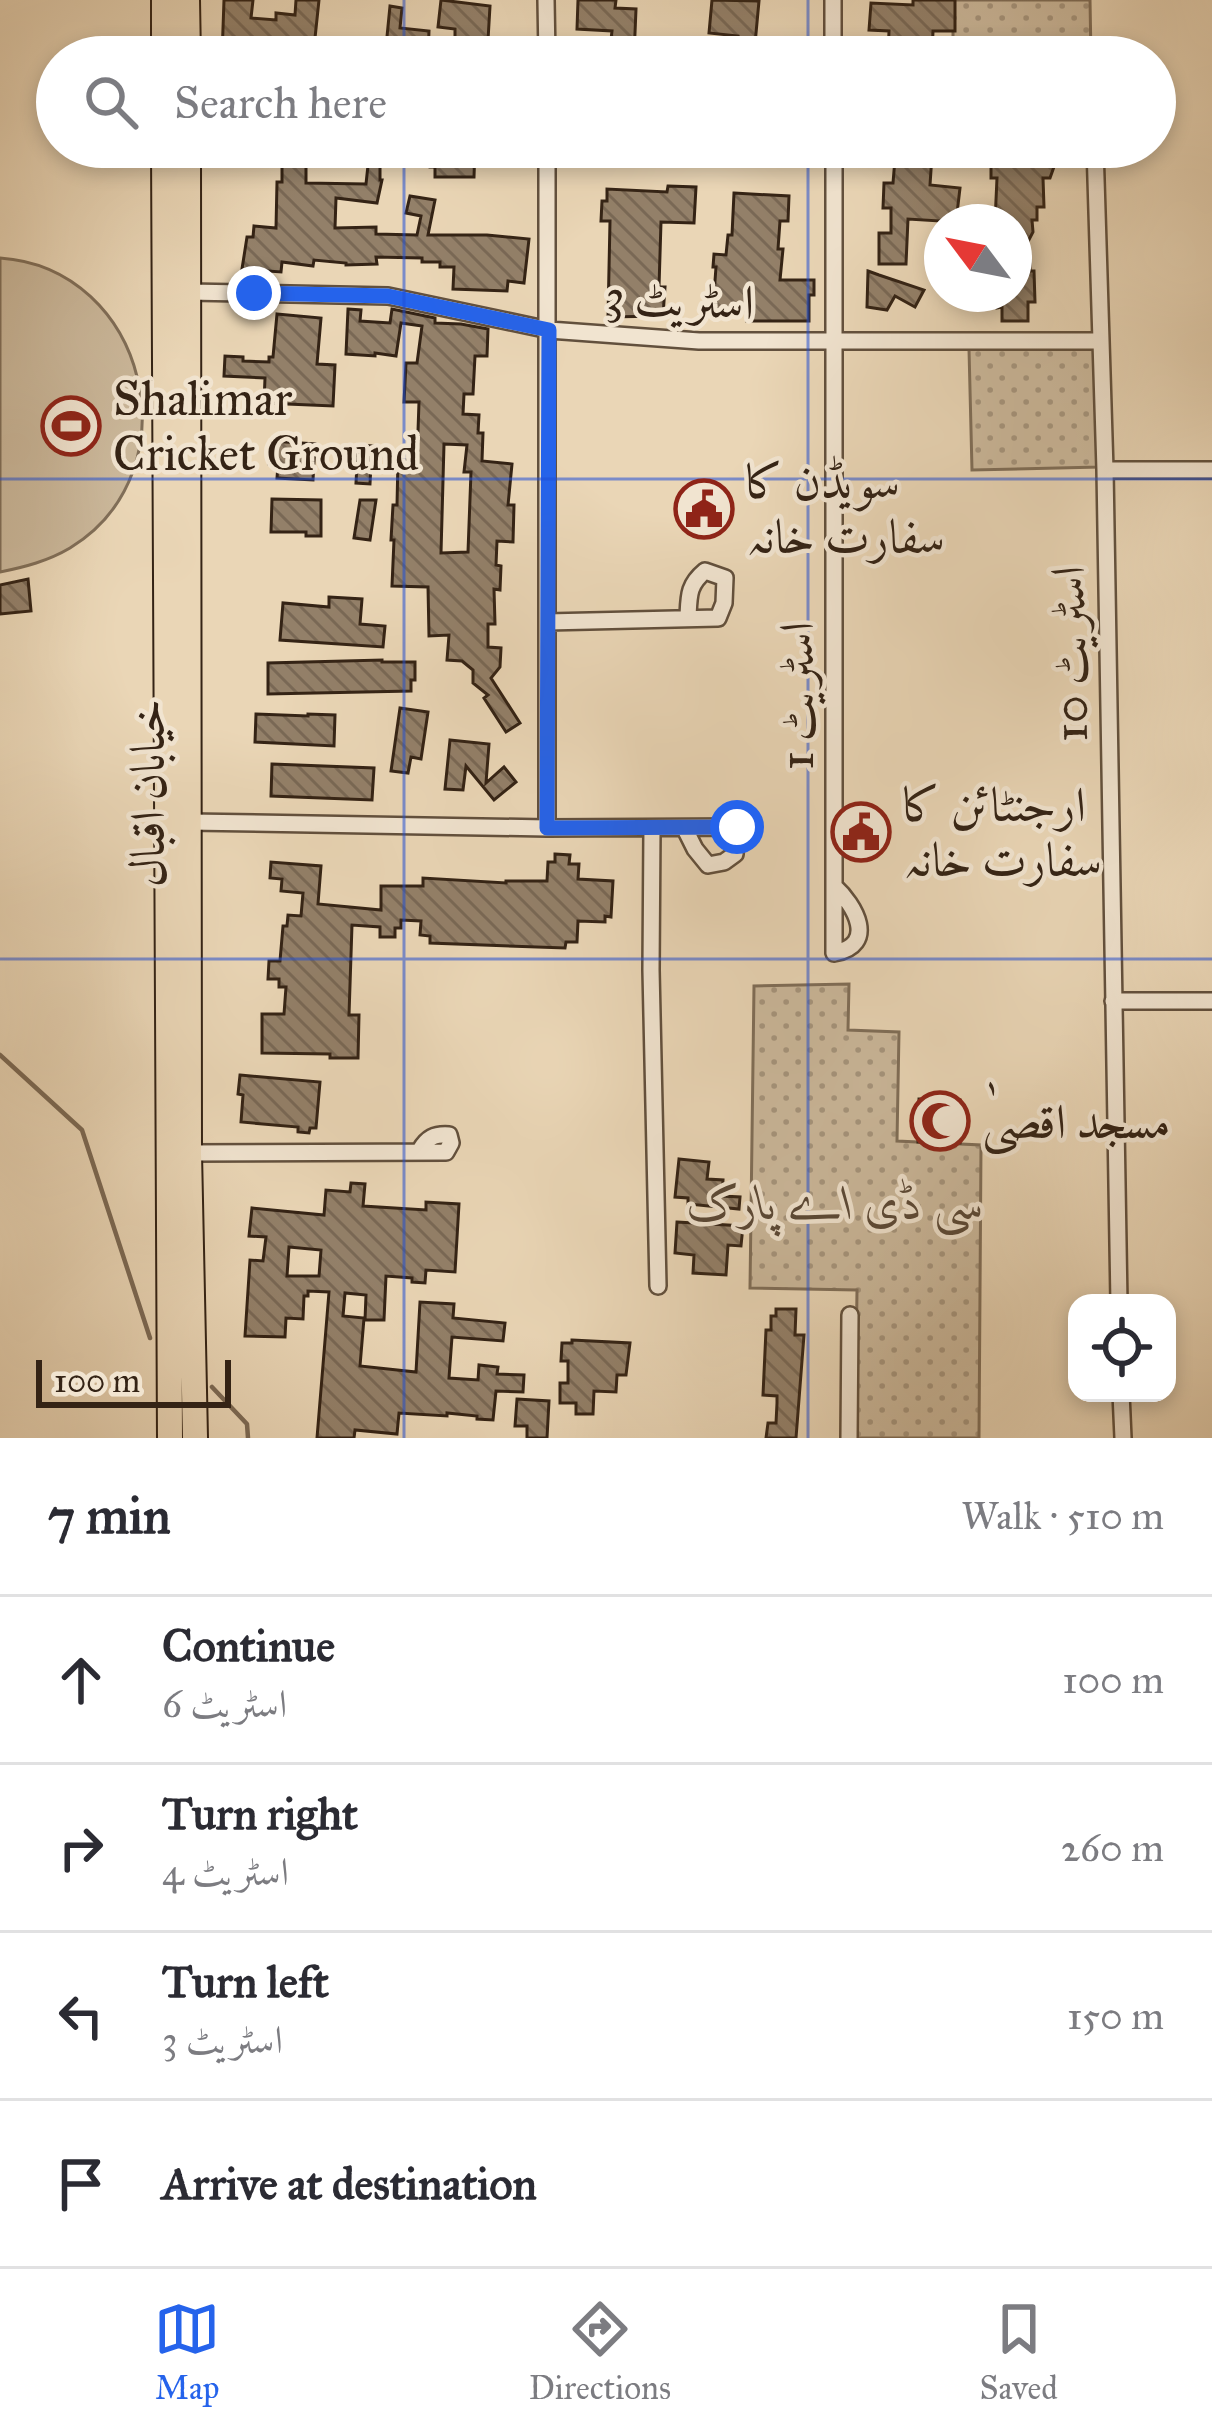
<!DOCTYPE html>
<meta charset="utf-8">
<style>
:root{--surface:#fff;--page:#f7f7f7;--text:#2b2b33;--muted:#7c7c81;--line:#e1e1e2;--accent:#2563eb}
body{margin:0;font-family:"IM FELL Great Primer",Amiri,serif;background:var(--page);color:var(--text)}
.controls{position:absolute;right:36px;bottom:36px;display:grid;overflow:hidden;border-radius:24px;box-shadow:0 6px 18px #0003}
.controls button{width:108px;height:108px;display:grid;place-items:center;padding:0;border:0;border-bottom:3px solid var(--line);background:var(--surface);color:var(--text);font:60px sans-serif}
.compass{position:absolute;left:924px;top:204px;width:108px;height:108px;border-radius:50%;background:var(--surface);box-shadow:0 6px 18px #0003;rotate:302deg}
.scale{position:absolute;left:36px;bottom:30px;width:195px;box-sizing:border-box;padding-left:12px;border:6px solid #342315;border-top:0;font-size:33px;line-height:42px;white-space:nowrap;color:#342315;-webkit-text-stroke:9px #f1e4d0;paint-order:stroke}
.stop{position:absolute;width:36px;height:36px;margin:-27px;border:9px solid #2563eb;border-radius:50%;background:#fff}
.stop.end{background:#2563eb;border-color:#fff;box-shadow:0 3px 12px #0008}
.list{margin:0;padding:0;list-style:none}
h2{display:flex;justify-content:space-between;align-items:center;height:156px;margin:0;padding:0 48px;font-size:51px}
h2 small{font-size:39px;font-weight:400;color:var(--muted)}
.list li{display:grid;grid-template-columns:78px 1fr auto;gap:36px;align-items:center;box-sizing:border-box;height:168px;padding:0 48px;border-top:3px solid var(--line)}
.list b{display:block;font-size:45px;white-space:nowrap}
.list p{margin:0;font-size:39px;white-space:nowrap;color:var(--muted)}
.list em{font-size:39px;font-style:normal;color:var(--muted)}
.icon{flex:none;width:66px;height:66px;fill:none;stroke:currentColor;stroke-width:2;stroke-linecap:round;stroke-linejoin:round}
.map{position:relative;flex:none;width:1212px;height:1438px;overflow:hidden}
.search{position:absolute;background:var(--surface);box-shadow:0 6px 18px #0003;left:36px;right:36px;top:36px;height:132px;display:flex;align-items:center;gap:30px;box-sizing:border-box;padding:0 42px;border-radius:66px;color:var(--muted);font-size:45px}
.sheet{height:828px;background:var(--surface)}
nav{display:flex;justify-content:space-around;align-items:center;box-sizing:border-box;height:168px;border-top:3px solid var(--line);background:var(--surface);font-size:33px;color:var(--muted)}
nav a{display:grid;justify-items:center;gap:6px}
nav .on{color:var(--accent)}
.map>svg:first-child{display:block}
.green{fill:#cbb89b;stroke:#806e58;stroke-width:3}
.park{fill:url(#park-dots);stroke:#806e58;stroke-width:3}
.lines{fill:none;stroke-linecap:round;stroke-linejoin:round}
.stream{stroke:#7c6a55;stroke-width:4.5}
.building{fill:url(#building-back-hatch);stroke:#342315;stroke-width:3;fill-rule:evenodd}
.street-casing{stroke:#62503d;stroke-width:20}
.primary-casing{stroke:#342315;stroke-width:28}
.street{stroke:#f1e4d0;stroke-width:15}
.primary{stroke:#ead6b6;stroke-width:24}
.route{stroke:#2563eb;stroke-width:15}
.grid{fill:none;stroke:#1d4ed8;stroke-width:3;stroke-opacity:0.55}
.labels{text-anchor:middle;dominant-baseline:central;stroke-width:9;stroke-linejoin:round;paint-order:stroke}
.street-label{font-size:48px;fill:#342315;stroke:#f1e4d0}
.poi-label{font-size:48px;fill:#342315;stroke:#f1e4d0;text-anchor:start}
.park-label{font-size:48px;font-style:italic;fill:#5a4836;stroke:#f1e4d0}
</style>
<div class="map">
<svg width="1212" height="1438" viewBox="0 0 1212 1438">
<defs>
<pattern id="park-dots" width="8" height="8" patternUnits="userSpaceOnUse" patternTransform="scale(3)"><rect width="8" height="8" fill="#cbb89b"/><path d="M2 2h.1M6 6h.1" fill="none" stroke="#a6957d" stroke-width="1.8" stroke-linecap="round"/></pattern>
<pattern id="building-back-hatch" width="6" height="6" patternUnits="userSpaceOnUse" patternTransform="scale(3)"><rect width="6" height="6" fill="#938069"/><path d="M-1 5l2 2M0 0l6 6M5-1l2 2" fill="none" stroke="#796855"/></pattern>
</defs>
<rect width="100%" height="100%" fill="#ead6b6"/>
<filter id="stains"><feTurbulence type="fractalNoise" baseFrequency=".00167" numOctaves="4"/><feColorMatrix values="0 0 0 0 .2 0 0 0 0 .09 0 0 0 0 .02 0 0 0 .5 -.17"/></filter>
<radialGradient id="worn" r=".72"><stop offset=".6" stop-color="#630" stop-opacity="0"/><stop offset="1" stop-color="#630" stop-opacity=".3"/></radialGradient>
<path class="green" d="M0,258C147,268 196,471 70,548C48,561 25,567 0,572Z"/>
<path class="park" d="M953,0H1090L1091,57H953Z
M1097,346L1099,467L972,470L969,349Z
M849,984L848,1030L899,1032L897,1141L981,1145L979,1438H855L857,1290L750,1288L754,986Z"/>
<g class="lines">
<path class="stream" d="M0,1055L82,1130L150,1338
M212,1387L247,1424L248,1438"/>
</g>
<path class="building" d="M224,0H253L251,18L276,20V13L295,15L296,0H319L313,57L239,50L238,57H222Z
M441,0L490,6L487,57H448L455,41V29L438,27Z
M578,0H616L615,8L636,9L634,57H609L612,31L577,29Z
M712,0L759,1L755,44H777V57H739L738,36L709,33Z
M913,0H955V31H933L932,57H888L889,31L869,30L871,3L913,5Z
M390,6L402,8L400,28L429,31L428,57H385Z
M282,147H337V161L306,160V183L366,184L370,147H380V180H382L377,203L336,198L335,228L376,227V234L417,235L421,216L406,213L410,196L435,200L428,235H487L529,239L524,283L508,281L507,291L453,289L454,267H440V262H422V258L376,257L377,264L346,265V263L314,260L313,266L282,262L281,272L242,269L247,237H253L254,226L276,228L277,182H282Z
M429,147H475L474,177H435V167H430Z
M896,147H922V154L932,155L930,185L960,188L956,222L908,219L906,264H879V233H891V208H883L884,183H893Z
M991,147H1061L1050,178H1043L1044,207H1037V220H1032L1033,232L1019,259H1030V271H1034L1035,302H1028V321H1002V307L997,308V294H1014V222H995L997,178H991Z
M668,186L696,187L694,223L661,222L659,287H665L663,316L608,317L610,221H601L602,201H607V189L667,192Z
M734,193L789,196L788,221H780L778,249H783L780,280H814V295H809V321H747L748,311L713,308L716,267H713L714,254L726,255L728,235H732Z
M868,271L879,275L924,290L915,307L895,296L887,310L867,307Z
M348,309L361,310L360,321L390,323L392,309L435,318V323L461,324L488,329L487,356H475L473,394H464L463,414L479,415L478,433H483L482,461L512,464L508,505H514L513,542L497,541L496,565L501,566L500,590L494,589L495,624H488V647L501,648L500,667L491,678L520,723L506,732L484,698L488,695L473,683V670L462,661L447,660L449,635L429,636L428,587L392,586L394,540H391L393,505H397L398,460H417L419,402H404L406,363H417L422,326L401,323L396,356L375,353V356L346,354ZM444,444L467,445L464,472H471L468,552L441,553Z
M277,314L321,318L317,364L335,365L333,406L264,403L265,378L224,376L225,356L243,357V361L269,362V357H273Z
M271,441L315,444L313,480L277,478L278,465L269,464Z
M358,445L372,446L370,484L356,483Z
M272,499L321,500V536H306V532H271Z
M360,500H376L370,540L354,538Z
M28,579L31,611L0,614V585Z
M329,597L362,599L360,624L385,626L383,647L280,640L283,603L329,607Z
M382,660V662H415V680H411V691L268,694V663Z
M400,708L428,712L421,759L411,757L408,773L391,771Z
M256,714L308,716V714L335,715L334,746L255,742Z
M450,740L489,744L486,783L504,767L516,782L494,800L466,766L463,790L445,789Z
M272,764L374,768L372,800L271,796Z
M555,854L570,855L569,864H579L578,879L613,881L611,917L605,916V922L578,921L577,942H566L565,948L430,943V936L420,935L421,921L401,920V928H395V937H380V927L352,925L349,1015H359L358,1058H330V1054L262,1053V1014H284L286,987H279V979H268L269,961H280L283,926H287L288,915L301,916L303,893L281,891L282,879L270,878L271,862L321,866L318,904L381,910V886H423V878L506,883V881H547L548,862H555Z
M240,1075L320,1082L316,1128H310L309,1133L298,1132V1127L241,1122L243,1095L238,1094Z
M919,1099L960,1100V1143L918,1142Z
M679,1159L709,1162L707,1179L723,1180L722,1196L740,1197L739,1209L688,1204V1198L675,1197Z
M351,1183L365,1184L363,1206L426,1210V1202L459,1204L455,1272L426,1270L425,1283L412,1282V1278L386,1276L384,1320H365L366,1295L345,1293L343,1316L364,1318L360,1366L416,1372L420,1302L454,1304L453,1318L505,1323L503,1341L452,1337L449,1378L478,1380L479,1365L498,1367L497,1374L524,1375L523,1392L496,1391L493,1420L477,1419V1416L447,1413V1416L399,1413L397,1434L355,1430L354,1438H317L329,1292L308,1291V1296H304L303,1319L286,1318L285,1337L245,1336L250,1260L263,1261L266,1237L249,1236L252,1208L324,1215L326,1190L350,1192ZM289,1247L321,1250L319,1276H287Z
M677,1222L743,1226L741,1246L728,1245L726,1275L693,1273L694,1255L675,1253Z
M776,1309H796L795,1335H804L796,1438H766L768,1423H776L777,1403V1396L763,1395L766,1330H771V1316H776Z
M572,1340L630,1343L626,1375H617L616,1392L594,1391L593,1414H576V1403H560V1383H568V1361H561L562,1343H572Z
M517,1399L549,1401L547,1438H527V1426H515Z"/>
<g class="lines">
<defs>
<path id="street" d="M546,0L547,57
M833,0V57
M1095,147L1105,470L1119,1303
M188,292L388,296L549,330L699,341H1101
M1105,470H1212
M547,622L718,618L724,603L725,578L705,571C688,585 689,596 688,617
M189,822L547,828L737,827L735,854L724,862L708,865L695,849L686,831
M547,828V147
M652,828L651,970L658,1286
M834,886C855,905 878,945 834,953V147
M1113,1001H1212
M189,1153L446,1152L451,1143L449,1135C434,1134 427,1138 420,1150
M1121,1393L1123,1438
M849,1438L850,1315"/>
<path id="primary" d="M164,0V57
M187,0L188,57
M164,147L170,1438
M188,147L189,1153L195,1438"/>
</defs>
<use href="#street" class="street-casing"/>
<use href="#primary" class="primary-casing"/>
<use href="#street" class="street"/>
<use href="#primary" class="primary"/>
</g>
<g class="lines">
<path class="route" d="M254,293L388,296L549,330L547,828L737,827"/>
</g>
<path class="grid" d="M404,0V57M808,0V57M404,147V1438M808,147V1438M0,479H1212M0,959H1212"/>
<defs>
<symbol id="stadium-ring" viewBox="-11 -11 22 22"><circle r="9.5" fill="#f1e4d0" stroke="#8f2418" stroke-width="1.5"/><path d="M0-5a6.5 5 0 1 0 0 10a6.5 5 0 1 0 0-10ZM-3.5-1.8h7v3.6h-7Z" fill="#8f2418"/></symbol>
<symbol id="civic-ring" viewBox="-11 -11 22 22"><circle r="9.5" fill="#f1e4d0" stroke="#8f2418" stroke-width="1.5"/><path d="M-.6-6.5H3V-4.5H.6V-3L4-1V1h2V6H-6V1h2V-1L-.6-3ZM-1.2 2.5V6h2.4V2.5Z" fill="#8f2418"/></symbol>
<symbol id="mosque-ring" viewBox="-11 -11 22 22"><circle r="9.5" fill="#f1e4d0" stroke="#8f2418" stroke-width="1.5"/><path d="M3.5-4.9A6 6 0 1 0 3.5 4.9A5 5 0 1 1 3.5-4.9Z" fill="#8f2418"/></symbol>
</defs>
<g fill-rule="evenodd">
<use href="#stadium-ring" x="38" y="393" width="66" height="66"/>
<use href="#civic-ring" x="671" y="476" width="66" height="66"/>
<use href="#civic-ring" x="828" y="799" width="66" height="66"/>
<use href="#mosque-ring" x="907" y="1088" width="66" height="66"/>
</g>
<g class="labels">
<g class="street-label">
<text transform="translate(680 299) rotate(3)">اسٹریٹ 3</text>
<text transform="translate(1069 654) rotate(-91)">اسٹریٹ 10</text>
<text transform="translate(796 696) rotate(-90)">اسٹریٹ 1</text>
<text transform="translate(147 793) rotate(-90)">خیابان اقبال</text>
</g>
<g class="poi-label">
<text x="113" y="398">Shalimar<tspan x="113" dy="55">Cricket Ground</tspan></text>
<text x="746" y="481">سویڈن کا<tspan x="746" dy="55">سفارت خانہ</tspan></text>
<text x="903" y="804">ارجنٹائن کا<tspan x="903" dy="55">سفارت خانہ</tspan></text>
<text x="982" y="1121">مسجد اقصیٰ</text>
</g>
<g class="park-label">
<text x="836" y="1202">سی ڈی اے پارک</text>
</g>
</g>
<rect width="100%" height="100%" filter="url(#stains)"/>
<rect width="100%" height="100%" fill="url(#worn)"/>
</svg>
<div class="controls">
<button><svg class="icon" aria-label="locate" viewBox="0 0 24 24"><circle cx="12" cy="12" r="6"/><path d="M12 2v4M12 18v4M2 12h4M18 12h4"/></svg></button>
</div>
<svg class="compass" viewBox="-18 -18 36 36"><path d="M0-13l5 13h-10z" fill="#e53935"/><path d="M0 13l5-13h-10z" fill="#7c7c81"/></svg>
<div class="scale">100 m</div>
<div class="stop" style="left:737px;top:827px"></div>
<div class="stop end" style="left:254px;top:293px"></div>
<div class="search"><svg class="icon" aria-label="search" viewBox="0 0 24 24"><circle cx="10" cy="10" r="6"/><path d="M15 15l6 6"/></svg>Search here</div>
</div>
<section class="sheet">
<h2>7 min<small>Walk · 510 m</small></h2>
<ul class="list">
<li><svg class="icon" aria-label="ahead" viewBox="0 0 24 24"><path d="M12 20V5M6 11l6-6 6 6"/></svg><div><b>Continue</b><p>اسٹریٹ 6</p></div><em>100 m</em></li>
<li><svg class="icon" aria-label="right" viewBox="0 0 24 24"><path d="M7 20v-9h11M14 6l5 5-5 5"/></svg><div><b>Turn right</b><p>اسٹریٹ 4</p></div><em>260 m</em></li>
<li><svg class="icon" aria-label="left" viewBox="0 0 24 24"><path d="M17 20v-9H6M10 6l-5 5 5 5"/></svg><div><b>Turn left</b><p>اسٹریٹ 3</p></div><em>150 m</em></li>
<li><svg class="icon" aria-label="arrive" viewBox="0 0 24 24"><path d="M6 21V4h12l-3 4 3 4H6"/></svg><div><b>Arrive at destination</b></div></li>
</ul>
</section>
<nav>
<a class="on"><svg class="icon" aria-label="map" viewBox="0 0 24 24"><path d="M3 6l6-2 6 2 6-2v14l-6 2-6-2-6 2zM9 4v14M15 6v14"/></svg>Map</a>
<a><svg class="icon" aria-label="directions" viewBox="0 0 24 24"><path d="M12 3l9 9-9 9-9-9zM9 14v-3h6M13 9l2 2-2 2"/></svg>Directions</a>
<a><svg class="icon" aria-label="saved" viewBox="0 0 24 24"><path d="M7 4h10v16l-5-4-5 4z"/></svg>Saved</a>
</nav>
